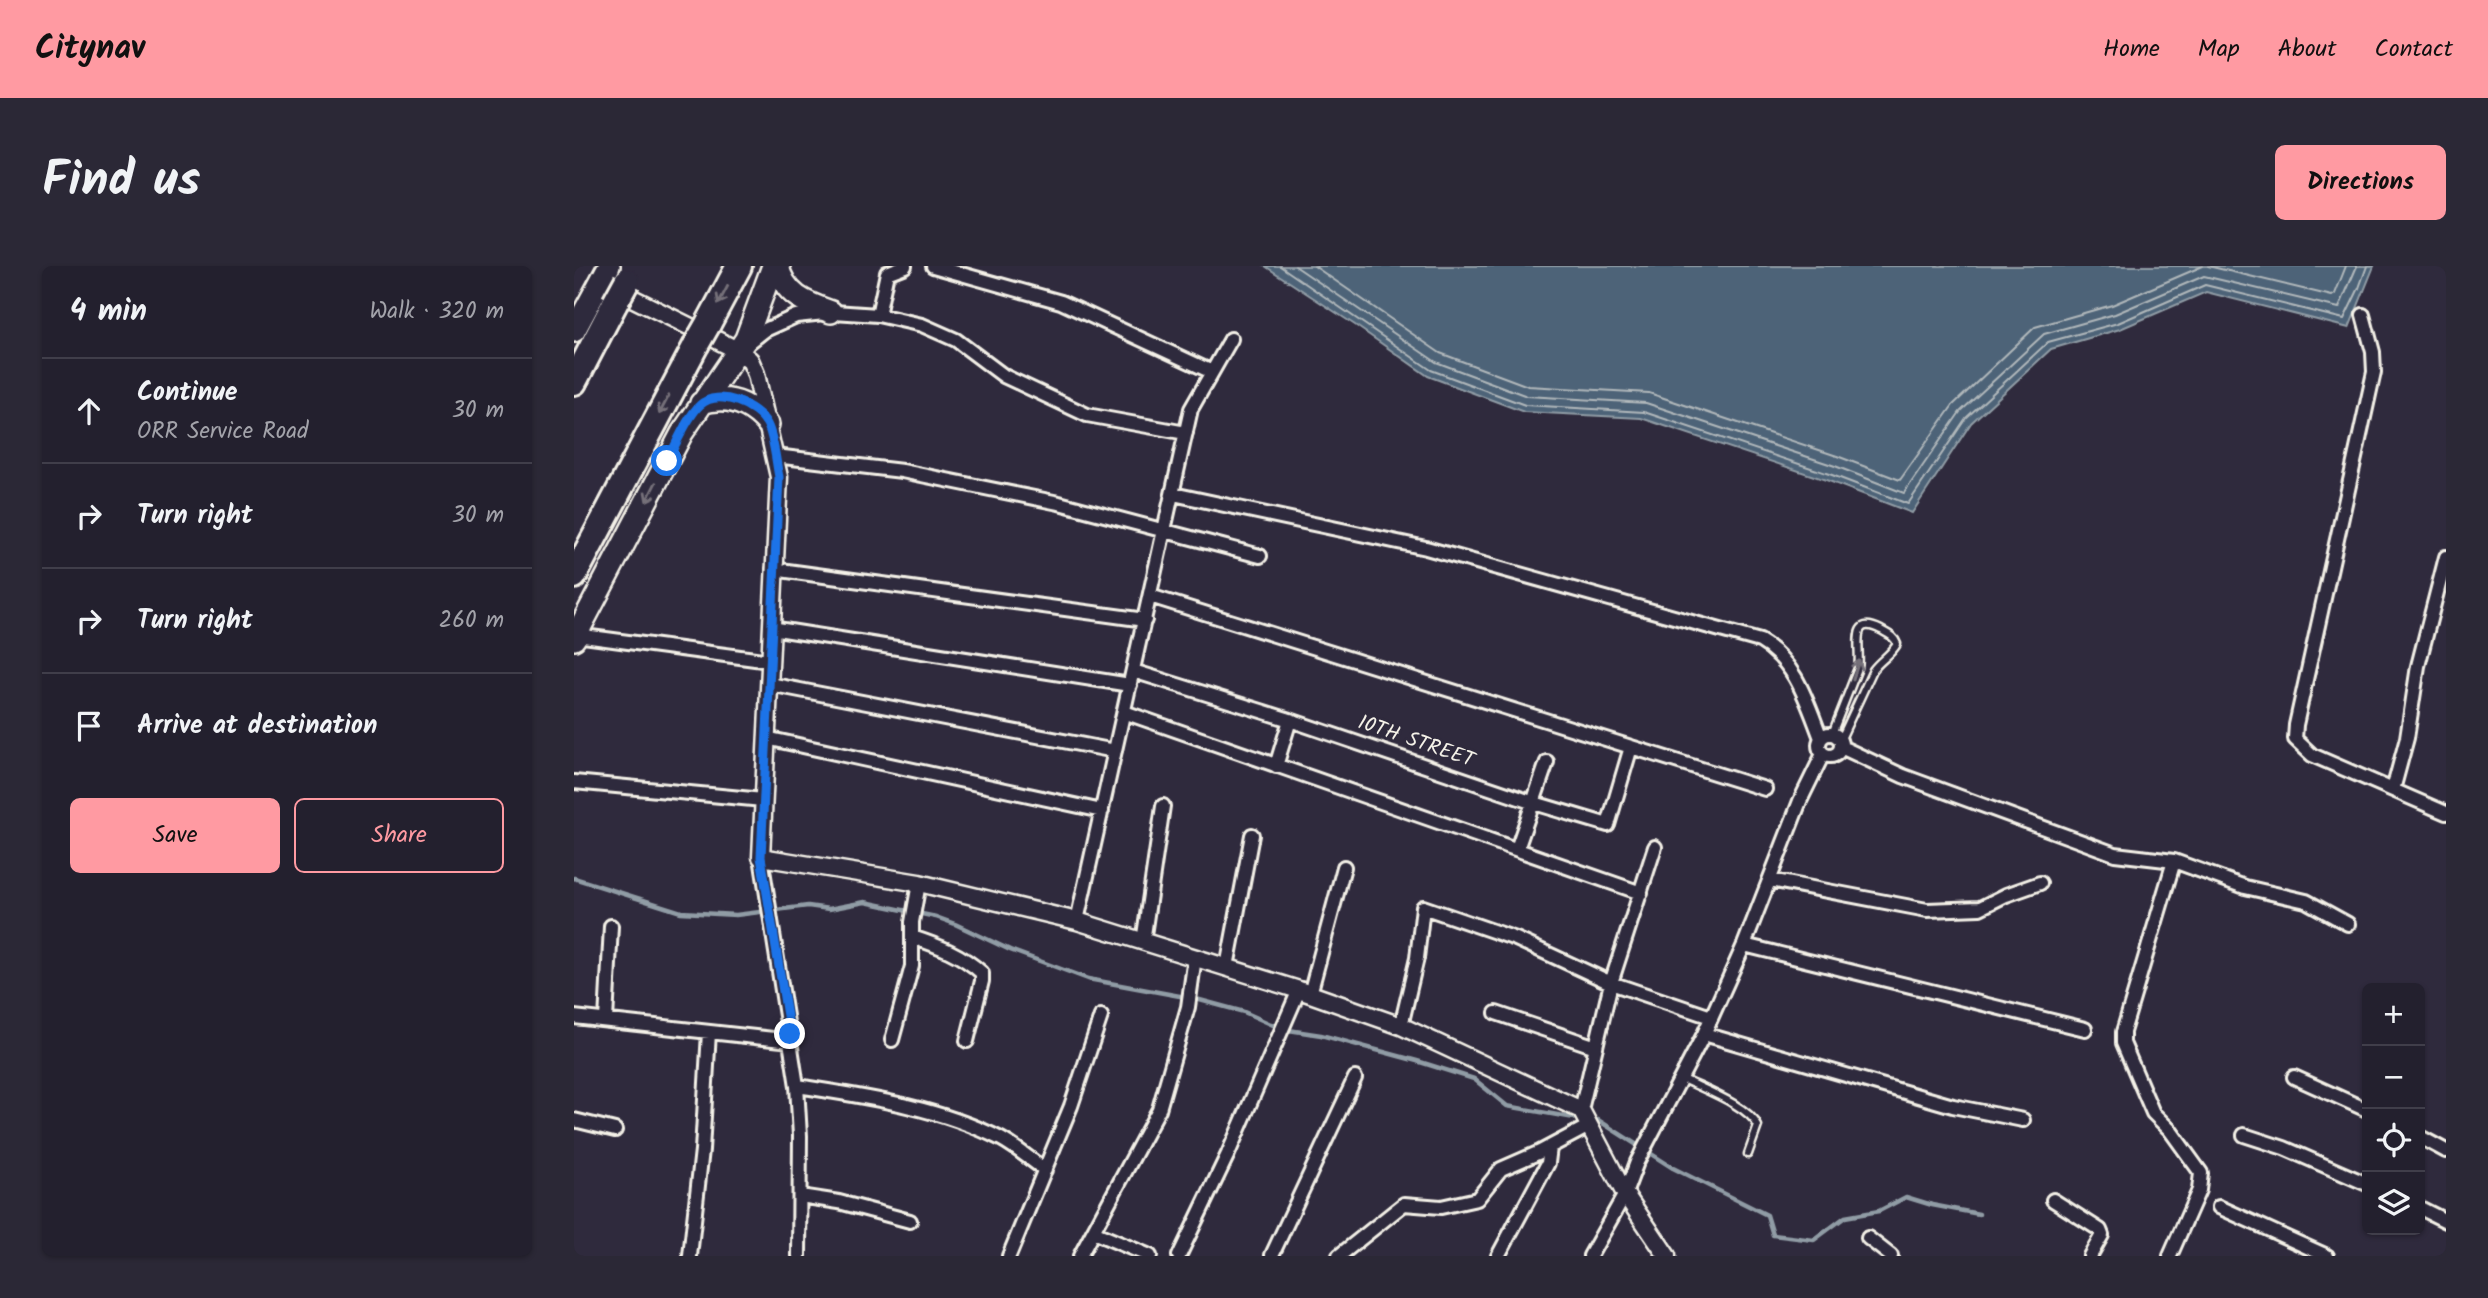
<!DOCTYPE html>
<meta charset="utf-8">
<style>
:root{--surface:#23202e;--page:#2b2836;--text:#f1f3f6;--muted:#a3a3aa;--line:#403e4a;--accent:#ff9aa2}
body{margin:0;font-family:Kalam,sans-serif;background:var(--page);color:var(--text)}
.controls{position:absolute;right:21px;bottom:21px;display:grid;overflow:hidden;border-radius:10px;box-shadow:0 2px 5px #0004}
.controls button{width:63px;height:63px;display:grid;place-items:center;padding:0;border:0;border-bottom:2px solid var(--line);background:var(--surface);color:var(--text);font:35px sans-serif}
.stop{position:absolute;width:21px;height:21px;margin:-16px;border:5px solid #1a73e8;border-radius:50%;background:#fff}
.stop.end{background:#1a73e8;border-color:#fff;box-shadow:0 2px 7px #0008}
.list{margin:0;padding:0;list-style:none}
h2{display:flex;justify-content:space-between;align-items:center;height:91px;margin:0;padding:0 28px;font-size:30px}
h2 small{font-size:23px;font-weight:400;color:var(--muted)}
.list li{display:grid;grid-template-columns:46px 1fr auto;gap:21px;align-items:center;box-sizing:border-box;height:105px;padding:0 28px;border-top:2px solid var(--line)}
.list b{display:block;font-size:26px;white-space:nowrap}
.list p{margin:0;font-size:23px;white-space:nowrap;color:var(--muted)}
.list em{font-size:23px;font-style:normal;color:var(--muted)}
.actions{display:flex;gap:14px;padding:21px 28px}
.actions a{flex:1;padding:16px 0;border:2px solid var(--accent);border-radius:10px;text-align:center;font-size:24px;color:var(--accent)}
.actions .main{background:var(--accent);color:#111}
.icon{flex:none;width:38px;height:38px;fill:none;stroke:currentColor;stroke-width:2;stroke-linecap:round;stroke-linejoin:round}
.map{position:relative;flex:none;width:1872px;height:990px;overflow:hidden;border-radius:10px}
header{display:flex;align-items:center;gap:42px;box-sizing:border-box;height:98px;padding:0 35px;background:var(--accent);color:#111}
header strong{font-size:33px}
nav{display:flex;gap:38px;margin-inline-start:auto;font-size:24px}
.intro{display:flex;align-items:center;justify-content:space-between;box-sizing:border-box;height:168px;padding:0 42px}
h1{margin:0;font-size:49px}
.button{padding:18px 32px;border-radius:10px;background:var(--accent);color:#111;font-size:24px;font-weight:700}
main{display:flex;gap:42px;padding:0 42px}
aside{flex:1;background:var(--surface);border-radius:10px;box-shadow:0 2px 5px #0004}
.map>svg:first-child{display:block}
.water{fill:#4d6378;stroke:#909ca5;stroke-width:2}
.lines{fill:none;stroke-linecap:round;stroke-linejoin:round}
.shore{stroke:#b1b8bb;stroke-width:2}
.stream{stroke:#909ca5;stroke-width:4.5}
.service-casing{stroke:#f4f1e8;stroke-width:11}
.minor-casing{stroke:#f4f1e8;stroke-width:18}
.tertiary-casing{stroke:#f4f1e8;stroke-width:21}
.primary-casing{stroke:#f4f1e8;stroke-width:26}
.motorway-casing{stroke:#f4f1e8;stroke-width:30}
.service{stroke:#2f2a3d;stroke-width:6}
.minor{stroke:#2f2a3d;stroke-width:12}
.tertiary{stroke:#2f2a3d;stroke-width:16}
.primary{stroke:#2f2a3d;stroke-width:21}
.motorway{stroke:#2f2a3d;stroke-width:24}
.motorway-bridge-casing{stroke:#f4f1e8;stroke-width:30;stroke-linecap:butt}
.motorway-bridge{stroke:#2f2a3d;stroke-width:24}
.oneway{stroke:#747079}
.route{stroke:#1a73e8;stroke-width:9}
.labels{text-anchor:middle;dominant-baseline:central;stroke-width:5;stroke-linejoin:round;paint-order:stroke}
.street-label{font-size:21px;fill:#f4f1e8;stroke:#2f2a3d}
</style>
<header>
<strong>Citynav</strong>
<nav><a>Home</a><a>Map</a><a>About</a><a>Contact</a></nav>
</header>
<div class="intro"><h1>Find us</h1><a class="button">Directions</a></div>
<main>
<aside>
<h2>4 min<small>Walk · 320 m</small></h2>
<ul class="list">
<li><svg class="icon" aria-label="ahead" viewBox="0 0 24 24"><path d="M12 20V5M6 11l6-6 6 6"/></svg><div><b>Continue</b><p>ORR Service Road</p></div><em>30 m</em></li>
<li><svg class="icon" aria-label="right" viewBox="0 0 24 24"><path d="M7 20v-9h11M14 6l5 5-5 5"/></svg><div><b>Turn right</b></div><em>30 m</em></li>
<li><svg class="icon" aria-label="right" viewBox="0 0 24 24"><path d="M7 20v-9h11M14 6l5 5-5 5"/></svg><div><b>Turn right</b></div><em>260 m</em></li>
<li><svg class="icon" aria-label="arrive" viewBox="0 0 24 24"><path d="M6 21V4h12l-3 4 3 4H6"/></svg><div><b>Arrive at destination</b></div></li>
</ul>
<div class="actions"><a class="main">Save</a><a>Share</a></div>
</aside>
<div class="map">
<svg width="1872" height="990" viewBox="0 0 1872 990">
<rect width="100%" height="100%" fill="#2f2a3d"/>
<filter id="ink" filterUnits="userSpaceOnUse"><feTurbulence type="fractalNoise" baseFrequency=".0143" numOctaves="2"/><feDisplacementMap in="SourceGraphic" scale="14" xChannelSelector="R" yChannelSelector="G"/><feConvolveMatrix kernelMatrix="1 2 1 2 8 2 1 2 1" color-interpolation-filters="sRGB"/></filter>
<g filter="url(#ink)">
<path class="water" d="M691,0H1800L1775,62L1632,26L1546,63L1477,83L1397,157L1338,247L1255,215L1067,152L950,146L854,110L781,59Z"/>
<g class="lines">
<path class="shore" d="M706,0L857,104L951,139L1070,146L1258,209L1334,238L1392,152L1474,76L1544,57L1631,19L1770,53L1785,22L1793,0
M721,0L862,96L953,130L1072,137L1261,200L1330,227L1386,146L1470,68L1541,48L1630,10L1765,42L1783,0
M740,0L866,87L954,120L1075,127L1263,190L1326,214L1379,139L1461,61L1538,39L1629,0
M1634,0L1758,30L1761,28L1772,0"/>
<path class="stream" d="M0,612L107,646L162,649L234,640L255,643L291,636L362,651L381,658L436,684L514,713L622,733L670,746L708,763L747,769L843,795L900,813L933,840L1006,853
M1018,854H1024L1099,902L1193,949L1199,969L1240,974L1271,951L1305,945L1332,931L1358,939L1405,948"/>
<defs>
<path id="service" d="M1258,468L1284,402C1288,385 1274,347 1307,364C1314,368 1320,370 1323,378C1317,389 1306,394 1299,404L1266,475
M1107,812C1128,823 1174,839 1184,860L1174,888"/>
<path id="minor" d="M359,0L487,36L638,106
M304,49L313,7L331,0
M1789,49L1799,86L1800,106L1722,459L1721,473L1738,489L1872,547
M172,79L191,64L222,50L260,46L304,49L348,59L382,74L430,110L513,149L612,167
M201,190L328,205L485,237L686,290
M599,228L852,282L1186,375C1222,396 1233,436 1247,472
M199,303L571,354
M576,330L1191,523
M197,362L556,419
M2,369L196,395
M559,405L716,454L960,537L1034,559L1057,481
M195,418L541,485
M550,446L1067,627
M1245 479a11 11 0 1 1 22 0a11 11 0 1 1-22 0Z
M192,472L528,545
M1267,481L1329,510L1541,588L1600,595L1671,621L1732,635L1774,658
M702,500L716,454
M0,516L189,534
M1819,524L1833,472L1844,400L1872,291
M943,583L973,496
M187,591L223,820L226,870L225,990
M1196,614L1353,644L1406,642L1432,629L1466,617
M503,655L617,143L657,73
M338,671C365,680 387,688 408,707V715L393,775
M569,676L589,540
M1170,679L1511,763
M653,701L678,569
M736,728L770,601
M922,747L1022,781
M0,751L217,775
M32,754L37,660
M827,760L843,692L849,641L942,673L1037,717L1137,751
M1130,768L1379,840L1449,854
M318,774L338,700V656L345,617
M1720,811L1793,844
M223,820C292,831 364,841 427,873C442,881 457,894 471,904
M1007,844L1037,717L1081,581
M0,854L41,864
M1670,869L1710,882L1793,918
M1846,871L1872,885
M226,930L265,936L336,955
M1479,934L1526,964L1528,969L1516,990
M1645,941L1753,990
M1846,942L1872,955
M519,966L576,990
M1294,972L1317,990
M698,989L781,812
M116,990L128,884L135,766
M435,990L497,840L527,750
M506,990L585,843L614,741L621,691
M605,990L654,888L725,724
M765,990L830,938L867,941L903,933L927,903L966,886L1015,860
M924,990L974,897L976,881
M1016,990L1051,928L1063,896L1130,768L1170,679L1226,535L1249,488
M1596,990L1625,924L1627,907L1596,864L1579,847L1549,777V766L1600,595"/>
<path id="tertiary" d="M38,22L165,85L176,94L182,108L205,211L187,591L345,617L503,655L725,724L827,760L1007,844L1051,928L1093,990"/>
<path id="primary" d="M204,0C210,29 232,37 257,46
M0,65L35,0
M127,137C154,128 176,137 194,158
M0,373L108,167L172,73L199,0"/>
<path id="motorway" d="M134,58L165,0
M0,116L41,37
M0,310L122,79"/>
</defs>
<use href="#service" class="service-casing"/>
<use href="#minor" class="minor-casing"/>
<use href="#tertiary" class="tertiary-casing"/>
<use href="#primary" class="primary-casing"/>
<use href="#motorway" class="motorway-casing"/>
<use href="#service" class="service"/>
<use href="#minor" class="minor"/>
<use href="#tertiary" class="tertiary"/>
<use href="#primary" class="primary"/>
<use href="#motorway" class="motorway"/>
<defs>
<path id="motorway-bridge" d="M41,37L53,15
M122,79L134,58"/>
</defs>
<use href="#motorway-bridge" class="motorway-bridge-casing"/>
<use href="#motorway-bridge" class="motorway-bridge"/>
</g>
<defs><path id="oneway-shaft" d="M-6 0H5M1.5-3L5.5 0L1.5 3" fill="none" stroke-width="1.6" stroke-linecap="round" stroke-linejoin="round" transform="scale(1.75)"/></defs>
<g class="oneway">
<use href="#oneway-shaft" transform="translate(149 29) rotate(118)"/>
<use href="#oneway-shaft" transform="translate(90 139) rotate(118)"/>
<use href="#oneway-shaft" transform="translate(77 226) rotate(117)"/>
<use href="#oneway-shaft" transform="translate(1282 404) rotate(-72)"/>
</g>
</g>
<g class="lines" filter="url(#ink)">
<path class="route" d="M93,195C102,179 113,151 126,139C144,122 183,139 193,158C200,171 202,196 205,211L187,591L216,768"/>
</g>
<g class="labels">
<g class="street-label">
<text transform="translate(842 476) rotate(19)">10TH STREET</text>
</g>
</g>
</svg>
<div class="controls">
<button>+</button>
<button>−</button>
<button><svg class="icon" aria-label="locate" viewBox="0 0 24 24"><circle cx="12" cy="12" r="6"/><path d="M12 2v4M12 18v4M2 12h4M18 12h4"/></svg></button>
<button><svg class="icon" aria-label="layers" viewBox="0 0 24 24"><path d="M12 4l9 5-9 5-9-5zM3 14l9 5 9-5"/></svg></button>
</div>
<div class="stop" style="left:93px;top:195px"></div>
<div class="stop end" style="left:216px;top:768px"></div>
</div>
</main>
